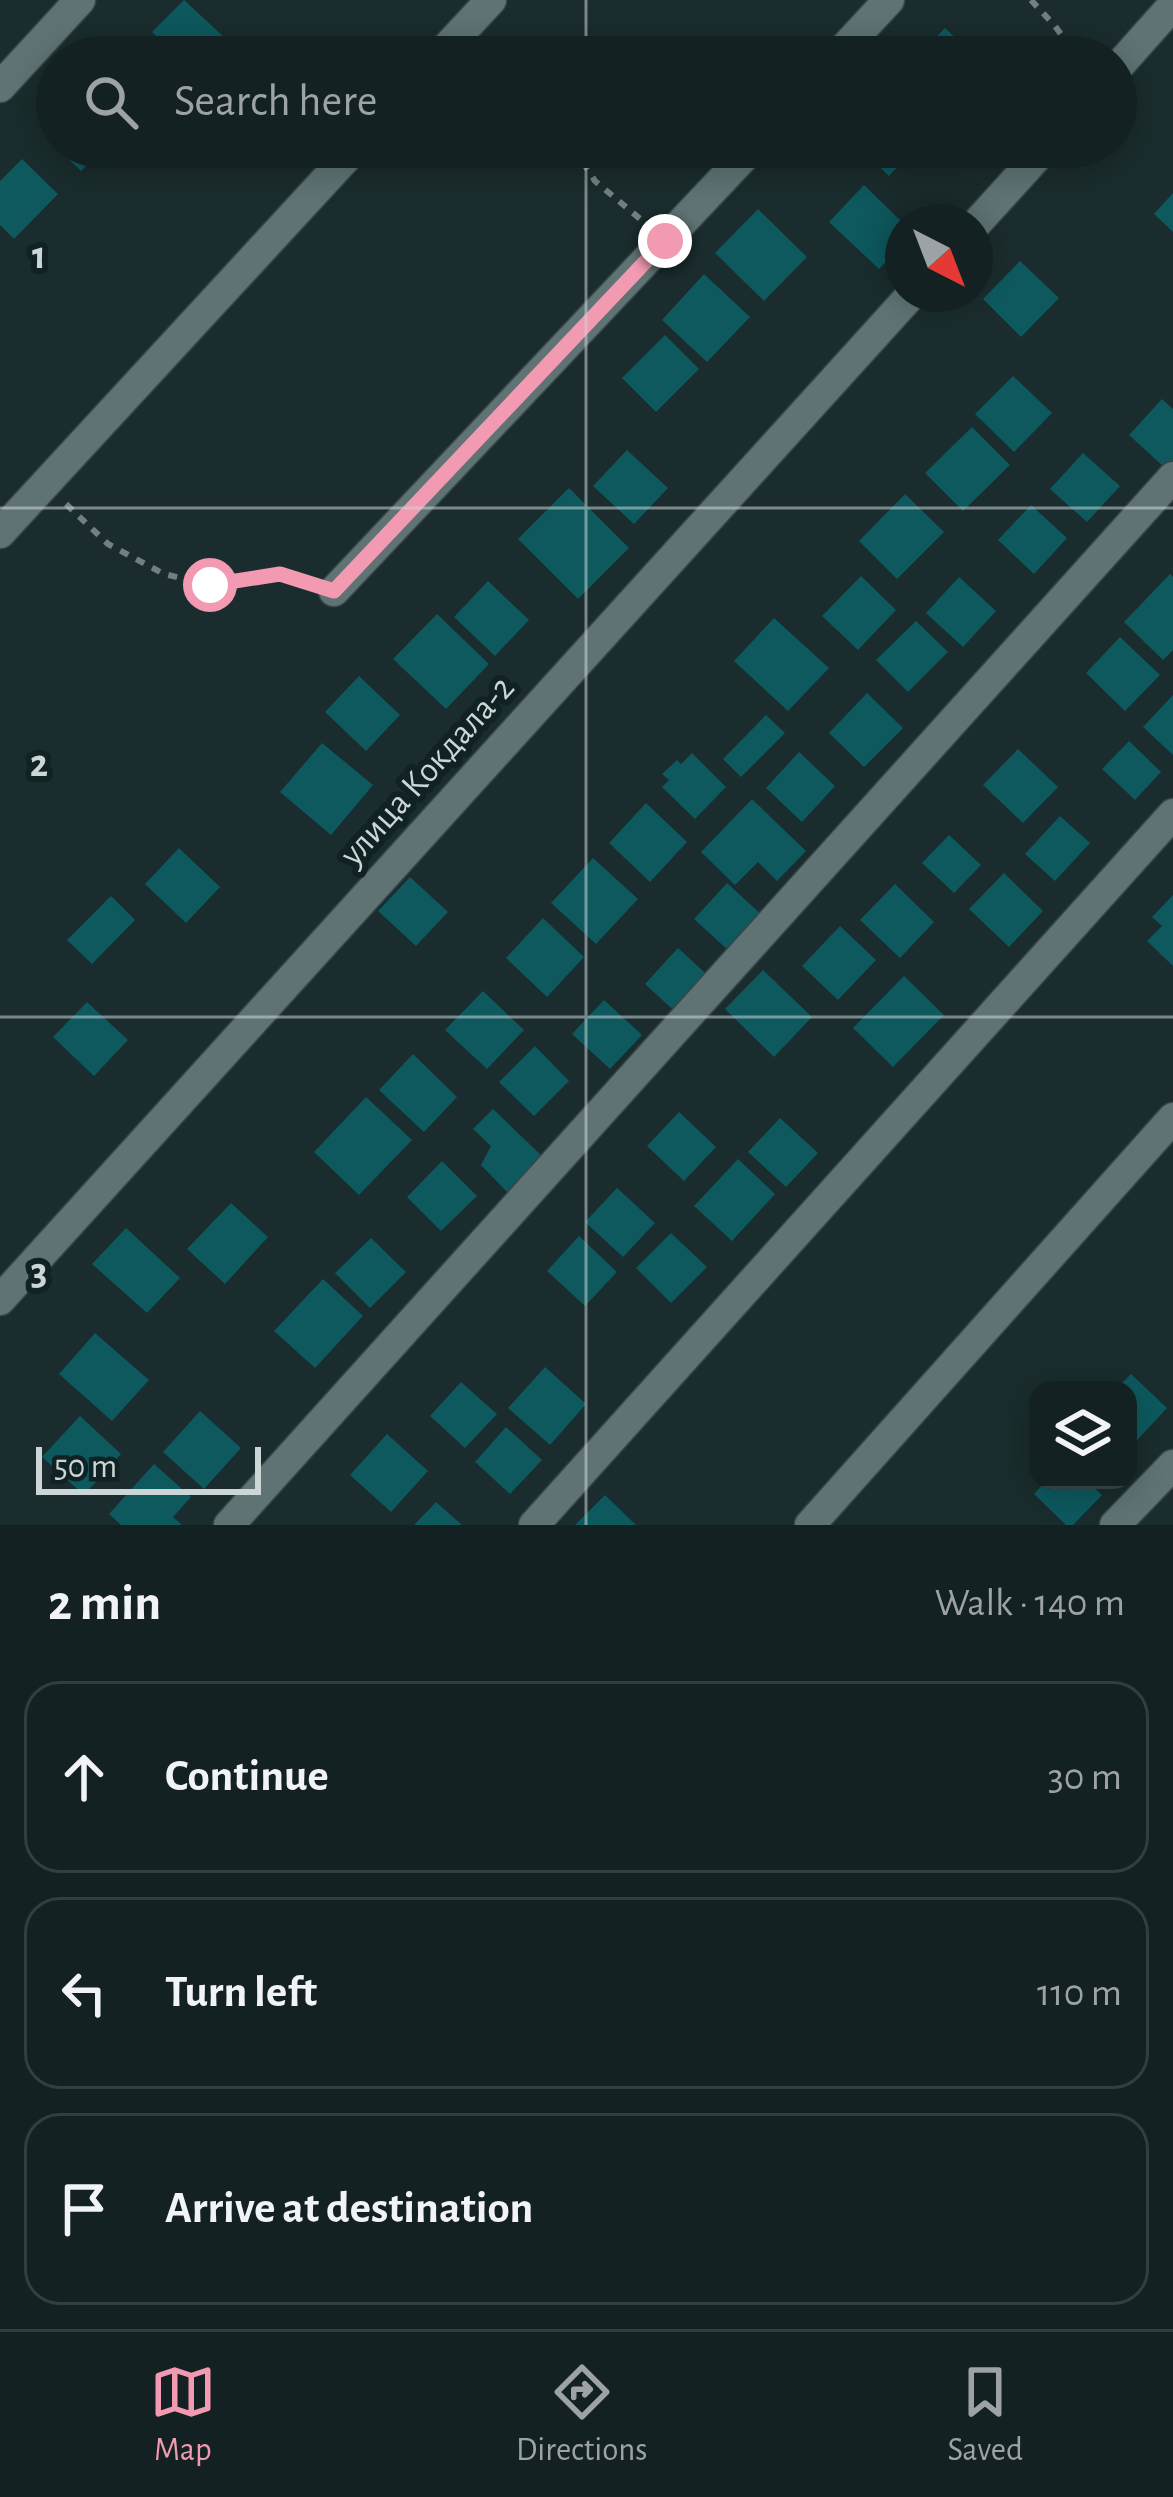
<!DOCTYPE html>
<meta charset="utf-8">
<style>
:root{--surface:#142122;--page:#1d292a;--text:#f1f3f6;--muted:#9da3a5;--line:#333e40;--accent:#f19ab1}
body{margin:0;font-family:"Alegreya Sans",sans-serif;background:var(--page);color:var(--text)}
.controls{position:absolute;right:36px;bottom:36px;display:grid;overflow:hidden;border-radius:24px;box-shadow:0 6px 30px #0003}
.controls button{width:108px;height:108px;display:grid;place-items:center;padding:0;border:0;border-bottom:3px solid var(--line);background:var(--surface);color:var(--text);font:60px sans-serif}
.compass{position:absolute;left:885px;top:204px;width:108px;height:108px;border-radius:50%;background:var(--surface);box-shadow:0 6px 30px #0003;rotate:138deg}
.scale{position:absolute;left:36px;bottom:30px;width:225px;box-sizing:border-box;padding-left:12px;border:6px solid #ccd6d7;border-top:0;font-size:33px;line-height:42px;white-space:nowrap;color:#ccd6d7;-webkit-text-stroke:9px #102224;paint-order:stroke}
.stop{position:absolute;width:36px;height:36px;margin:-27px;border:9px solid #f19ab1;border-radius:50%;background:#fff}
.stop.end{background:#f19ab1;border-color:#fff;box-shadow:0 3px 12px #0008}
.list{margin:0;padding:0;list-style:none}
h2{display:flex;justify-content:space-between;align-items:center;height:156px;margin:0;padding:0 48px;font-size:51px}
h2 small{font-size:39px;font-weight:400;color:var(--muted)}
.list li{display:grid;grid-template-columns:78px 1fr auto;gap:36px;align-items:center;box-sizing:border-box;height:192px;margin:0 24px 24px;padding:0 24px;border:3px solid var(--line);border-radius:36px}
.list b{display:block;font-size:45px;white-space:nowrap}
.list em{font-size:39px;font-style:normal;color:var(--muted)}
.icon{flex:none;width:66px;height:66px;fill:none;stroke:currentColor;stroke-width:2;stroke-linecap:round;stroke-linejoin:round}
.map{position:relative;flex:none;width:1173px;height:1525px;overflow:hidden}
.search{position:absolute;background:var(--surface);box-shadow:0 6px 30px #0003;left:36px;right:36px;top:36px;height:132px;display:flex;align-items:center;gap:30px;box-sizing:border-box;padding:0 42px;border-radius:66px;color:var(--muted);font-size:45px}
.sheet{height:804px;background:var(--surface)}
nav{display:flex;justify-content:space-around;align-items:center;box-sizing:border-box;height:168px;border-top:3px solid var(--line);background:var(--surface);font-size:33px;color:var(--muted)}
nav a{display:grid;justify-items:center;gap:6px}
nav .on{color:var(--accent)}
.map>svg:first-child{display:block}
.building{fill:#0d595e}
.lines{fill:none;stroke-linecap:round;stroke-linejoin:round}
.minor-casing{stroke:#384648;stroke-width:33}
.path{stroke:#728081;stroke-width:6;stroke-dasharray:9 9;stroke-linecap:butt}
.minor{stroke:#5f7374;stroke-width:30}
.route{stroke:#f19ab1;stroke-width:15}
.grid{fill:none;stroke:#ccd6d7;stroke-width:3;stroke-opacity:0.55}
.labels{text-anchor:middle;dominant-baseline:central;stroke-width:12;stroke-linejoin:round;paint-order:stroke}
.street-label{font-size:36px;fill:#ccd6d7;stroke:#102224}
.grid-label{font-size:39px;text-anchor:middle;font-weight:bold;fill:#ccd6d7;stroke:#102224;stroke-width:12;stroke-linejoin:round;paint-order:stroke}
</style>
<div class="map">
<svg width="1173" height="1525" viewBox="0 0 1173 1525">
<rect width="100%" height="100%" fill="#1a2c2d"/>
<path class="building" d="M184,0L225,38L206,57H178L152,32Z
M945,28L976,57H917Z
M57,128V147H104L81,171L47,138Z
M859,147H916L889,176Z
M22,159L58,194L14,239L0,225V181Z
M864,185L903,223V244L879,269L829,222Z
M1173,193V232L1154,214Z
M758,209L807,257L764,301L715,253Z
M1020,261L1059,298L1021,337L983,299Z
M704,274L750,317L707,362L662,320Z
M665,335L699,369L656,412L622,378Z
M1013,376L1052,413L1014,452L975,414Z
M1162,399L1173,409V460L1165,468L1129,435Z
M972,427L1010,465L963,511L925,473Z
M627,450L668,488L634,524L593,486Z
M1083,453L1120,486L1087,522L1050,489Z
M569,488L629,548L578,599L518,539Z
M905,494L944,532L897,579L859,541Z
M1031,505L1067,538L1034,574L998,540Z
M1170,574L1173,577V650L1163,660L1124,622Z
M861,576L896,610L858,650L822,616Z
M959,577L996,611L963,647L926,613Z
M488,581L529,620L495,656L454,617Z
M437,614L489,664L446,709L393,659Z
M774,618L829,668L788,711L734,661Z
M916,621L948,652L908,692L876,660Z
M1120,637L1160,675L1125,711L1086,673Z
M359,676L400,715L366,751L325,712Z
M867,693L903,728L864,767L829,733Z
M1173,695V755L1143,727Z
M766,715L785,733L741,777L723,759Z
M1129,741L1161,772L1135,800L1102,769Z
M322,743L373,785L331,835L280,792Z
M1018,749L1058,787L1023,823L983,785Z
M799,752L835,786L802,822L766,788Z
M692,753L726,787L695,819L662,787L669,780L662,774L677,760L681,764Z
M752,799L806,851L777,881L758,862L735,885L701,852Z
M646,803L687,842L650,882L609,843Z
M1060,816L1090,843L1055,881L1025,854Z
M949,835L981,865L954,893L922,863Z
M179,848L220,887L186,923L145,884Z
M593,858L638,899L596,944L551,903Z
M1004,873L1043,911L1009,947L969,909Z
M410,877L448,912L416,946L378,911Z
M727,883L763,916L730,952L694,919Z
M895,884L934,922L900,958L860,920Z
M1173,895V966L1147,941L1162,926L1152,917Z
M111,896L135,920L92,964L67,940Z
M543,918L584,957L547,997L506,958Z
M840,926L876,960L838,1000L802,966Z
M678,948L715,982L682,1018L645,984Z
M763,970L812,1017L774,1057L725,1009Z
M904,976L944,1015L893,1067L853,1028Z
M483,991L524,1030L487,1069L445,1030Z
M604,1000L642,1035L610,1069L572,1034Z
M87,1002L128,1040L94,1076L53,1037Z
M535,1046L569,1081L534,1116L499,1082Z
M413,1054L457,1097L424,1132L379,1090Z
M366,1097L412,1140L359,1195L314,1152Z
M493,1109L542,1156L507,1192L481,1165L491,1146L473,1129Z
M679,1112L716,1147L684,1181L647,1146Z
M780,1118L818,1153L786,1187L748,1152Z
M738,1159L775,1194L732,1241L694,1206Z
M442,1161L477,1196L441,1231L407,1197Z
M617,1188L655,1223L623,1257L585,1222Z
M231,1203L268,1237L225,1284L187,1249Z
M126,1228L180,1278L147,1313L92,1264Z
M671,1233L707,1267L671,1303L636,1268Z
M579,1236L617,1272L585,1306L547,1271Z
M371,1238L406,1272L370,1308L335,1273Z
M323,1279L363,1316L315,1368L274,1331Z
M95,1333L149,1380L112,1421L59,1374Z
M545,1367L586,1404L550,1445L508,1408Z
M1131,1374L1167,1408L1128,1450V1390H1115Z
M461,1382L497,1414L465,1448L430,1416Z
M200,1411L241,1448L204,1489L163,1452Z
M80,1416L121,1454L84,1495L42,1457Z
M506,1427L542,1460L510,1494L475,1462Z
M387,1434L428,1471L391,1512L350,1475Z
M154,1464L191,1497L173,1517L182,1525H121L109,1514Z
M1047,1480H1086L1102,1495L1073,1525H1066L1034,1494Z
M605,1495L636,1525H575Z
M436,1502L462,1525H414Z"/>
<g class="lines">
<defs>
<path id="minor" d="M438,57L491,0
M836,57L889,0
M1116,69L1173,5
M0,87L80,0
M975,225L1046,147
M0,533L356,147
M334,591L753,147
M0,1300L912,294
M229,1525L1173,477
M534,1525L1173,814
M810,1525L1173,1118
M1115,1525L1173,1465"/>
</defs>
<use href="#minor" class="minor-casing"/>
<path class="path" d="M1031,0L1055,26L1077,57
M487,42L500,57
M573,147L595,181L645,223
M66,504L108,544L164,574L210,585L280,575L308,583"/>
<use href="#minor" class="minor"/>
</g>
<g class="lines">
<path class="route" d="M210,585L280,574L334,591L665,241"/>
</g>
<path class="grid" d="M586,0V57M586,147V1525M0,508H1173M0,1017H1173"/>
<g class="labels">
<g class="street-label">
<text transform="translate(427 771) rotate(-48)">улица Кокдала-2</text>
</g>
</g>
<g class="grid-label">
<text x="39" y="268">1</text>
<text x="39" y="776">2</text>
<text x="39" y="1284">3</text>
</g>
</svg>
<div class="controls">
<button><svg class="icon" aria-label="layers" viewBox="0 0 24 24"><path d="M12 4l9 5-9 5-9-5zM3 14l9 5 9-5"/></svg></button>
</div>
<svg class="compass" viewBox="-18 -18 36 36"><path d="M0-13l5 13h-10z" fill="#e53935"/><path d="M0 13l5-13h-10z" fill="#9da3a5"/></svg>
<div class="scale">50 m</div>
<div class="stop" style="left:210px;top:585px"></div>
<div class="stop end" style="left:665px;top:241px"></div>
<div class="search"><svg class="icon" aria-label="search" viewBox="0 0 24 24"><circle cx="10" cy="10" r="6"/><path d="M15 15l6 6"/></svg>Search here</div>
</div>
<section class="sheet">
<h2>2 min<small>Walk · 140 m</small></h2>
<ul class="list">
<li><svg class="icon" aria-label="ahead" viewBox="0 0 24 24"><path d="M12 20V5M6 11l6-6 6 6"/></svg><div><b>Continue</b></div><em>30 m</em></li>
<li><svg class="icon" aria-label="left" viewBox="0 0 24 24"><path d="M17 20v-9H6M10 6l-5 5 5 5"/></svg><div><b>Turn left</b></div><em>110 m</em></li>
<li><svg class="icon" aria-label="arrive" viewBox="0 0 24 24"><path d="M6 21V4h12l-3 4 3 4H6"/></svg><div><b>Arrive at destination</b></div></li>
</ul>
</section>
<nav>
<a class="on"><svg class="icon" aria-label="map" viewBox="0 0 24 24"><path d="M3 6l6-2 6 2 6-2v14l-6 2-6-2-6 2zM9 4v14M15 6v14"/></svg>Map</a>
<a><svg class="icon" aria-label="directions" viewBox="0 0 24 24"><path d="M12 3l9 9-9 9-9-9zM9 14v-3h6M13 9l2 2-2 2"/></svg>Directions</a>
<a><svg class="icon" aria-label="saved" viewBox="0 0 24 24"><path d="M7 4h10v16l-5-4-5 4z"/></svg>Saved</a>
</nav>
